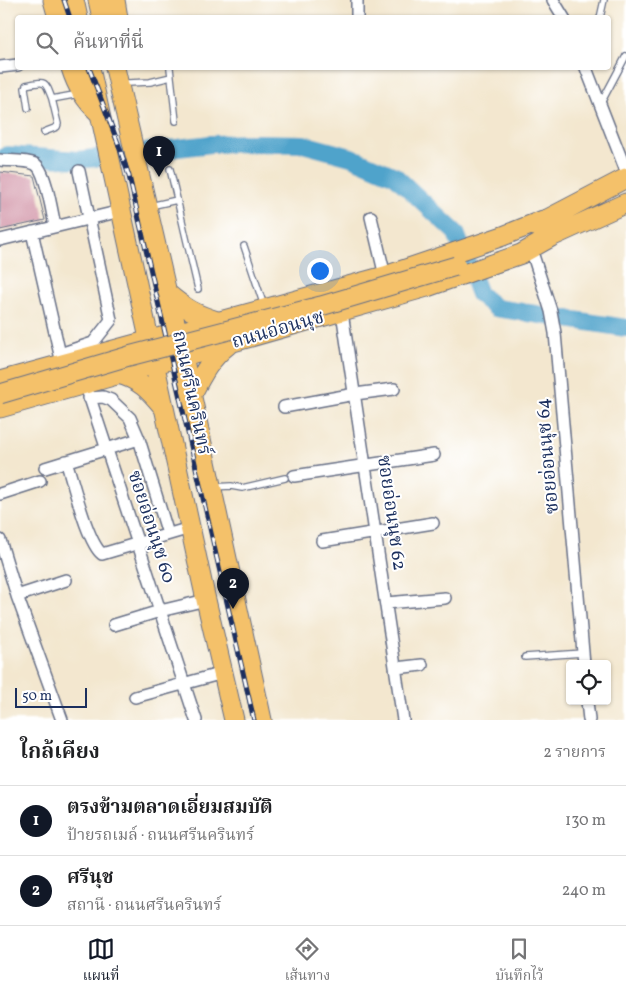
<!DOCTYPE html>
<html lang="th">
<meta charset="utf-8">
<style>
:root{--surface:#fff;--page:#f2f2f2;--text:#202124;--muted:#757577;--line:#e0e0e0;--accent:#111827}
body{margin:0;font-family:Vollkorn,"Noto Serif Thai",serif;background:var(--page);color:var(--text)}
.controls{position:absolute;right:15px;bottom:15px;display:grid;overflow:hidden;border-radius:5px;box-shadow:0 1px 4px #0004}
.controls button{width:45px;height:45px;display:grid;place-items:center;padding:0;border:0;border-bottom:1px solid var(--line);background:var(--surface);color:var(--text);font:25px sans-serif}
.scale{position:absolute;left:15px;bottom:12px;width:72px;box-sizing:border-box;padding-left:5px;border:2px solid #1b2f5e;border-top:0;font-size:14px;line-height:18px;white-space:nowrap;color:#1b2f5e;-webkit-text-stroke:4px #fff;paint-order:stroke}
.you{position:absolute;left:319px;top:270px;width:18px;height:18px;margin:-12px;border:4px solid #fff;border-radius:50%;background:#1a73e8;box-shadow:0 0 0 8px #1a73e833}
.badge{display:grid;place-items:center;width:32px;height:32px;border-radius:50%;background:var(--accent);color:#fff;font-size:16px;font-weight:700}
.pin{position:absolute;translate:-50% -41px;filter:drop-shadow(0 1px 2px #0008)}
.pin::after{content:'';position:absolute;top:26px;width:18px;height:15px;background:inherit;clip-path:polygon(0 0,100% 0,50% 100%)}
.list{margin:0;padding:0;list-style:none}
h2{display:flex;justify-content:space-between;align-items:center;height:65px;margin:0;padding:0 20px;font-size:21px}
h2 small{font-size:16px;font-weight:400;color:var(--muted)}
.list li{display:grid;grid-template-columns:32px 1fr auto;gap:15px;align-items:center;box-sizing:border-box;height:70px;padding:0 20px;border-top:1px solid var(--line)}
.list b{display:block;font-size:19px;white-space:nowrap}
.list p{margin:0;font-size:16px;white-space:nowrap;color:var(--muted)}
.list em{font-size:16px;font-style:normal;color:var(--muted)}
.icon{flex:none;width:28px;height:28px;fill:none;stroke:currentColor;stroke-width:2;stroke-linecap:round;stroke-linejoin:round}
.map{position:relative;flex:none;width:626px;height:720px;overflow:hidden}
.search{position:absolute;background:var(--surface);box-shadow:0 1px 4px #0004;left:15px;right:15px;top:15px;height:55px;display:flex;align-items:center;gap:12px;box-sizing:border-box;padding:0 18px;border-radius:5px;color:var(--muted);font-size:19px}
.sheet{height:205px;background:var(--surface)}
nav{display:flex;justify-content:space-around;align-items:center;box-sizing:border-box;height:70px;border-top:1px solid var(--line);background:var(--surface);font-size:14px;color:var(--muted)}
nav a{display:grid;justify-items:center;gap:2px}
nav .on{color:var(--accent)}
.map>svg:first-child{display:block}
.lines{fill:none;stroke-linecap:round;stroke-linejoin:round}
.river{stroke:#50a3cb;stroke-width:18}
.building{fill:#d294a7}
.lane-casing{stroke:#676f86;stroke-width:8}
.street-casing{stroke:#676f86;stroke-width:14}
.primary-casing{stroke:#676f86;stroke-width:21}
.lane{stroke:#fff;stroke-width:5.5}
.street{stroke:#fff;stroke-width:11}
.primary{stroke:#f4c16a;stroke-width:19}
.rail-casing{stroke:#1b2f5e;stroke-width:5}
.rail{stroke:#fff;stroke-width:3;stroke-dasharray:9;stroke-linecap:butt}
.primary-bridge-casing{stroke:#676f86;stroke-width:21;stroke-linecap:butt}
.primary-bridge{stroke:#f4c16a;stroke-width:19}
.labels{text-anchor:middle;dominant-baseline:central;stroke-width:4;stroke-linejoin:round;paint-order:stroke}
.street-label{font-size:19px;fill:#1b2f5e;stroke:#fff}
</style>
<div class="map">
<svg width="626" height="720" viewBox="0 0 626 720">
<rect width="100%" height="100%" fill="#fff"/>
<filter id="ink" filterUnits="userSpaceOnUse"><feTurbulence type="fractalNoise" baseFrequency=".02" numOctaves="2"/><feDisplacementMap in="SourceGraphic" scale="10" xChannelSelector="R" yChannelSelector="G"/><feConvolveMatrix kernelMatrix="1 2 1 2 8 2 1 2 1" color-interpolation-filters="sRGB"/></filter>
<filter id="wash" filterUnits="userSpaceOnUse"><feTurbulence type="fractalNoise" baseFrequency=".0096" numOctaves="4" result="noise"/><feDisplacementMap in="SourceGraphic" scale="20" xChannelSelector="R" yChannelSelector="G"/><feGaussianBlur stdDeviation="1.12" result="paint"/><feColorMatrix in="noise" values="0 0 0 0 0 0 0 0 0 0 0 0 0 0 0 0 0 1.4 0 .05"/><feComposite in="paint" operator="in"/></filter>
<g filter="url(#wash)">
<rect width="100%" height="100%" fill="#f3e7cf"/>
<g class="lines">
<path class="river" d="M7,155L78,160L211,144L258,143L303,144L351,157L395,176L456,233L479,294L496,308L626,328"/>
</g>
<g id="blocks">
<path class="building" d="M0,172L34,176L45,220L0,230Z"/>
</g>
</g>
<g filter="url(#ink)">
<use href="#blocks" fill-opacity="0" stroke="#676f86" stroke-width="1"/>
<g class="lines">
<defs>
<path id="lane" d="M600,18L604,0
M171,77L176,121
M128,83L150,82L171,77L170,68
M601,103L626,56
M28,108L25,88L26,85C46,81 45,80 52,99L79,94
M44,132L57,127L58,124L52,99
M170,169L198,289
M150,206L177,200
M244,246L264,306
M213,487L231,486L242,488L285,478
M525,657L583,653"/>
<path id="street" d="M357,0V18
M553,0L564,18
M0,67L18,65
M586,68L626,171
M0,160C10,161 26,160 35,164C46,170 52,213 55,226
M371,217L385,276
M32,232L61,359
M0,240L121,211
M531,249L551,311L555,333L584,664
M342,312L403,720
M60,354L93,343L111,320L79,171
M85,383L196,720
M89,398L103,397L111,400L130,418L139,439L168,534
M284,407L355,394L394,389
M66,461C73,481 87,542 102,554L190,528
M45,468L139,439
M294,476L434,455
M0,494L40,481
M0,540L17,596L62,720
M322,541L433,523
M17,596L66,580
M386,603L445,598
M114,625L160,611L206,600
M396,668L422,665
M135,697L223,673
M587,701L589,720"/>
<path id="primary" d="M53,0L58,18
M74,0L78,18
M98,0L102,18
M115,0L118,18
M71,68C77,87 85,100 100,114
M90,68L206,600L234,720
M115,68L167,293L178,333L262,720
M534,226L626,178
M167,293C187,310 195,314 220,322
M118,374C139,379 150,391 163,407
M0,381L385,276L503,236L543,220
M191,396C202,375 210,359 228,345
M0,408L427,287L521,254L551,237L626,203"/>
</defs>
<use href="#lane" class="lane-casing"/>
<use href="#street" class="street-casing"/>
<use href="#primary" class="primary-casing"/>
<use href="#lane" class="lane"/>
<use href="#street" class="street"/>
<use href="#primary" class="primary"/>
<defs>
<path id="rail" d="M64,0L70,18
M89,68L118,143L129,176L254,720"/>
</defs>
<use href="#rail" class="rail-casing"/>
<use href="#rail" class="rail"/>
<defs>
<path id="primary-bridge" d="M0,394L129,356L321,306L456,266"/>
</defs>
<use href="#primary-bridge" class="primary-bridge-casing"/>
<use href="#primary-bridge" class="primary-bridge"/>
</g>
</g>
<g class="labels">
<g class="street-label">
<text transform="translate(278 330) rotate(-16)">ถนนอ่อนนุช</text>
<text transform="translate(191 393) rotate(78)">ถนนศรีนครินทร์</text>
<text transform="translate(548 456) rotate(-95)">ซอยอ่อนนุช 64</text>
<text transform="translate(391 513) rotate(82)">ซอยอ่อนนุช 62</text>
<text transform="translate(151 527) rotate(72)">ซอยอ่อนนุช 60</text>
</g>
</g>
</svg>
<div class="controls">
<button><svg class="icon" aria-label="locate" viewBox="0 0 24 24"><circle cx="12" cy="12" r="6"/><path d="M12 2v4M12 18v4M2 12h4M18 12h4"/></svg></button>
</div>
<div class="scale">50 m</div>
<div class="you"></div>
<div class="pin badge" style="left:159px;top:177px">1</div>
<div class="pin badge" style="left:233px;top:609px">2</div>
<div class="search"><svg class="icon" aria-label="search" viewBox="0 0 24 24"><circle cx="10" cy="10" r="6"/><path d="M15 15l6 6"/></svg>ค้นหาที่นี่</div>
</div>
<section class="sheet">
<h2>ใกล้เคียง<small>2 รายการ</small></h2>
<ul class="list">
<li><span class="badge">1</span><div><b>ตรงข้ามตลาดเอี่ยมสมบัติ</b><p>ป้ายรถเมล์ · ถนนศรีนครินทร์</p></div><em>130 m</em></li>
<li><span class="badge">2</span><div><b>ศรีนุช</b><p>สถานี · ถนนศรีนครินทร์</p></div><em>240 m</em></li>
</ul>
</section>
<nav>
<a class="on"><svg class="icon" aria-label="map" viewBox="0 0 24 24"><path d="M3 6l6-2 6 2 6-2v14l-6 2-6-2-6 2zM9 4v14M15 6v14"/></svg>แผนที่</a>
<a><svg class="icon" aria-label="directions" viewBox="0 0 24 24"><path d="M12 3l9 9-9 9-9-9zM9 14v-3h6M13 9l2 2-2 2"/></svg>เส้นทาง</a>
<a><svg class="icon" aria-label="saved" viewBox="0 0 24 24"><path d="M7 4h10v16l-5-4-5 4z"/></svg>บันทึกไว้</a>
</nav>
